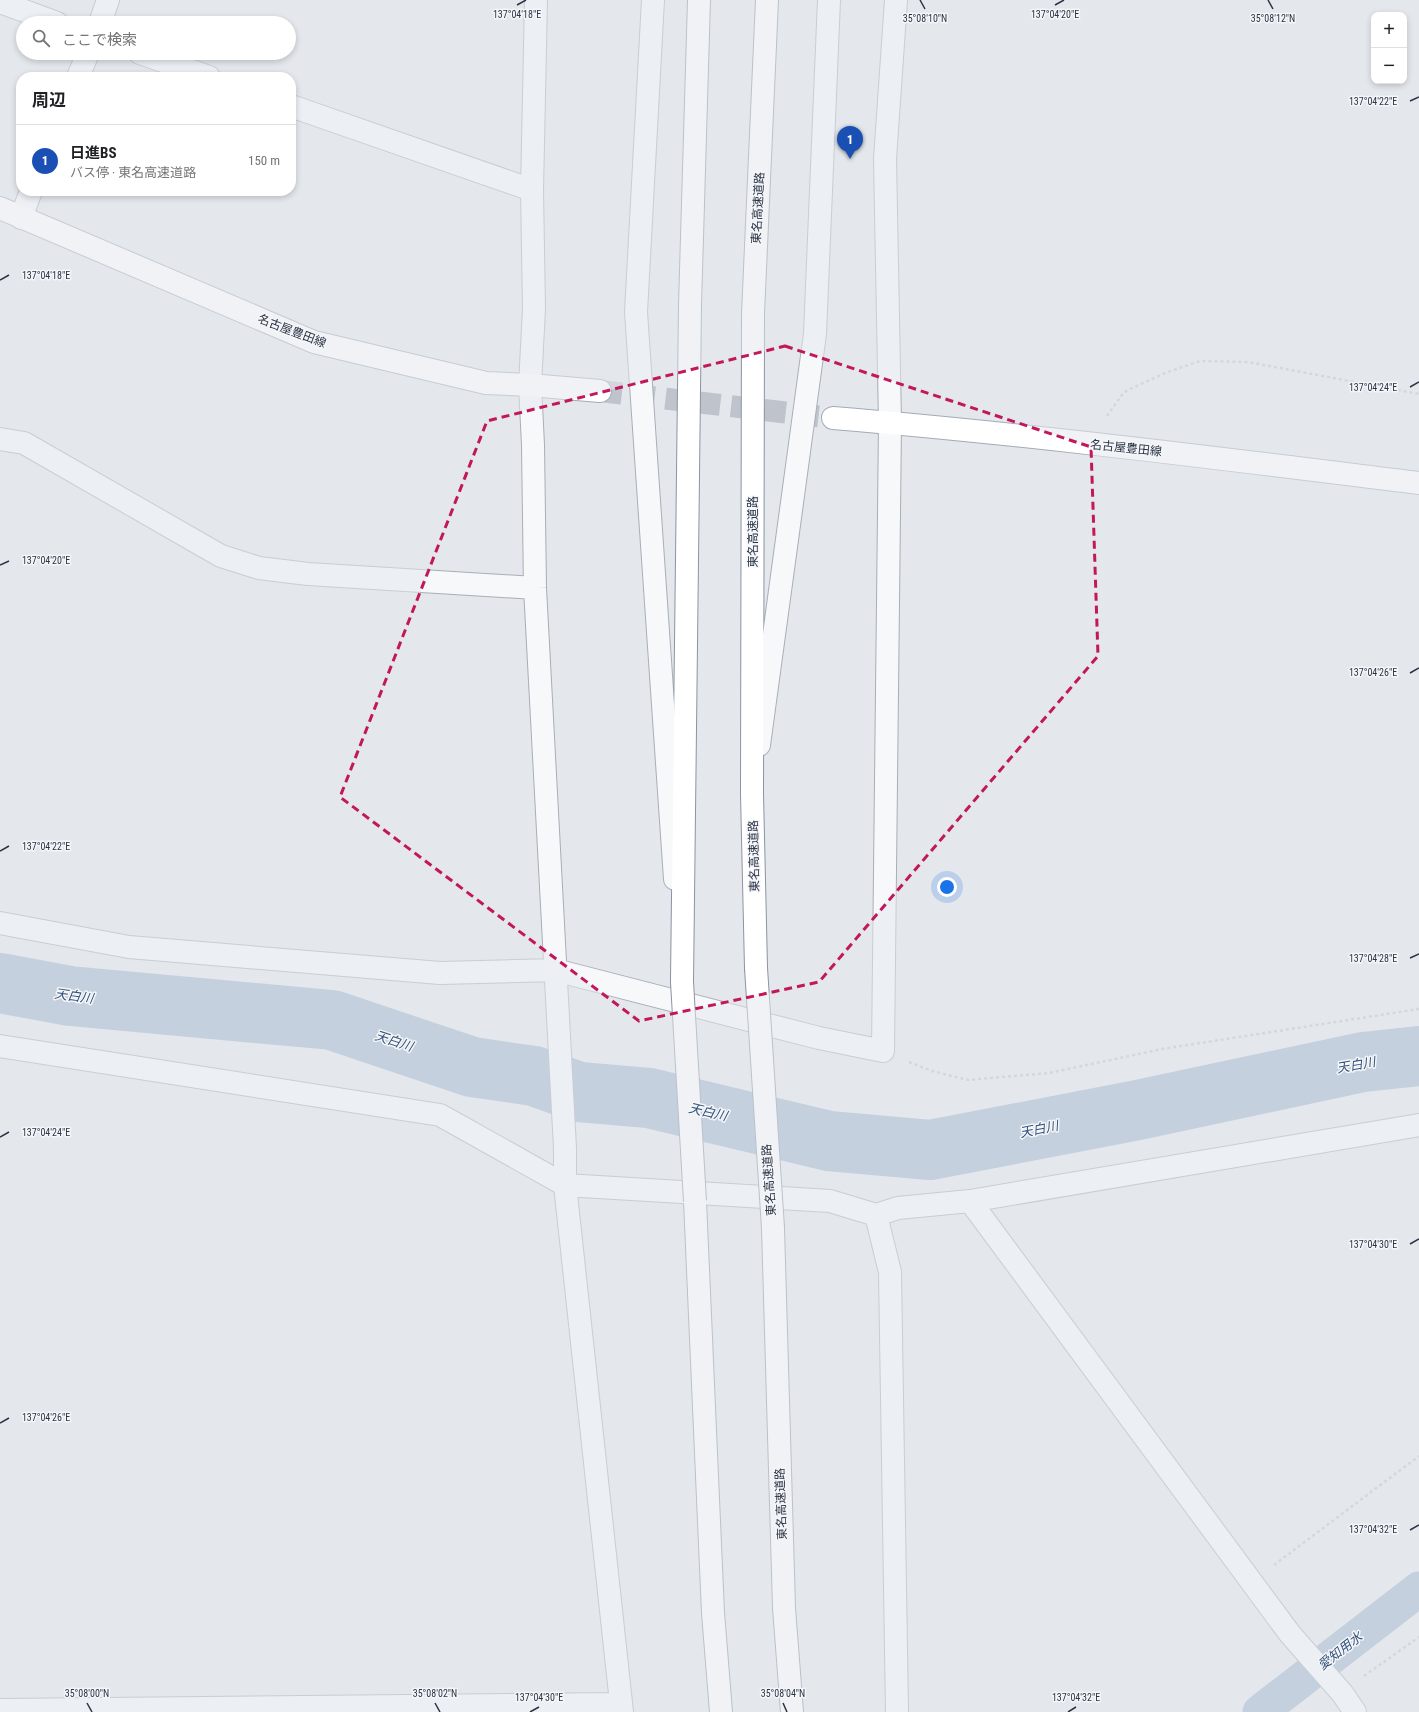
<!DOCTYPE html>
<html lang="ja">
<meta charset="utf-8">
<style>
:root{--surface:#fff;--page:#f6f6f6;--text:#202124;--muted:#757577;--line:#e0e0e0;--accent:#0b8043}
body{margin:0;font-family:"Roboto Condensed","Noto Sans JP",sans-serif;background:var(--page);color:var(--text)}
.controls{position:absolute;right:12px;top:12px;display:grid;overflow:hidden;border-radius:8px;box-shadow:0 2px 6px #0003}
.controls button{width:36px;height:36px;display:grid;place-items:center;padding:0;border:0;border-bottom:1px solid var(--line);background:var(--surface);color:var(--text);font:20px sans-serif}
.you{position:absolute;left:947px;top:887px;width:14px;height:14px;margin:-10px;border:3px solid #fff;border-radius:50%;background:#1a73e8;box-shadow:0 0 0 6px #1a73e833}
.badge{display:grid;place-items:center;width:26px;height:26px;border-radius:50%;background:var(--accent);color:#fff;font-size:13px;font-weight:700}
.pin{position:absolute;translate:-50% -33px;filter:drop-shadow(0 1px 2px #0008)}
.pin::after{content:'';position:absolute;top:21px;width:14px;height:12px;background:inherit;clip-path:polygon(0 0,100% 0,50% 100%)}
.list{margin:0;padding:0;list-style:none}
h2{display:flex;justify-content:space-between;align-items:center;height:52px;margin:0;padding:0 16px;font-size:17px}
h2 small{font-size:13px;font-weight:400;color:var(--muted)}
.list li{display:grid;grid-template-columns:26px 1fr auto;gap:12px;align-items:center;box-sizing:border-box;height:72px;padding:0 16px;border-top:1px solid var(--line)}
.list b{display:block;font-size:15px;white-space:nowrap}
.list p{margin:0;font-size:13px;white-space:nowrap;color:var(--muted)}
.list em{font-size:13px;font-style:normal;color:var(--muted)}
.icon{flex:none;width:22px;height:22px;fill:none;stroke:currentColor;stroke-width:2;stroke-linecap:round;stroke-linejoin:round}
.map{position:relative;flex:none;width:1419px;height:1712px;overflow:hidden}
.search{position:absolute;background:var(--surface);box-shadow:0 2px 6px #0003;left:16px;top:16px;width:280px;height:44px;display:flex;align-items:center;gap:10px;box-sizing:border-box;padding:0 14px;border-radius:22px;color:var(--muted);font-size:15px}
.panel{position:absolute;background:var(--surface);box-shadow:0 2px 6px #0003;left:16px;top:72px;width:280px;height:124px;border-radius:16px}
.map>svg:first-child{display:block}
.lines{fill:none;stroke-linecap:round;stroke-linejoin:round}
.canal{stroke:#9fb4cc;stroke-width:35}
.river{stroke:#9fb4cc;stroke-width:60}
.major-tunnel{stroke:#bfc3cb;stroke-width:22;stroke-dasharray:22 11;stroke-linecap:butt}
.minor-casing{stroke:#a9aeb7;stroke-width:24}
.major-casing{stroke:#a3abb8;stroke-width:24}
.highway-casing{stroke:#8b94a3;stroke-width:24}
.path{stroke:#c2c5cb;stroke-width:2.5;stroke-dasharray:3 3;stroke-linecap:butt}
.minor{stroke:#f7f8fa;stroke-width:22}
.major{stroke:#fff;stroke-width:22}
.highway{stroke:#fff;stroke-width:22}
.highway-bridge-casing{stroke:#8b94a3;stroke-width:24;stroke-linecap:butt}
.highway-bridge{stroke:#fff;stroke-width:22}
.marked{fill:none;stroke:#c2185b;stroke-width:3;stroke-dasharray:8 5;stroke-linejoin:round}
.ticks{fill:none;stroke:#2b3445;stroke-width:1.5}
.labels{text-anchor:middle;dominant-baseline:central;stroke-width:3;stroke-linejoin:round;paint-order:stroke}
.street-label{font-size:12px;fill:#2b3445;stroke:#f4f6f9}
.water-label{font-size:13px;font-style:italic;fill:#34527a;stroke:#f4f6f9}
.ticks-label{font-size:10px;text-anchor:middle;fill:#2b3445;stroke:#f4f6f9;stroke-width:3;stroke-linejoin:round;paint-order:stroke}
</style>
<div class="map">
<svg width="1419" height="1712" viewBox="0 0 1419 1712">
<rect width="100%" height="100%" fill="#e4e7ec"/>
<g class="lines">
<path class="canal" d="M1260,1712L1419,1589"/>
<path class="river" d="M0,983L70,996L332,1020L472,1067L534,1076L579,1092L649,1098L829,1141L930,1150L1138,1110L1363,1062L1419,1056"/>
<path class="major-tunnel" d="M600,391L833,418"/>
<defs>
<path id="minor" d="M536,0L532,190L534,309L530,385L533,445L535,588L565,1148V1185L622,1712
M653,0L636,312L675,879
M0,2L57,23
M100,23L108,0
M140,53L209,77
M78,77L88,53
M291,106L532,190
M21,218L31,191
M0,439L24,443L221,556L259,568L308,574L535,588
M759,745L815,334L829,0
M0,923L129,947L440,973L555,970L819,1038L883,1051L890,423L885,159L896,0
M0,1046L440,1115L565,1185L830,1201L876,1215L898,1208L970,1201L1419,1125
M970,1201L1290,1634L1342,1693L1355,1712
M876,1215L890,1272L897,1712
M0,1710L620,1704"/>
<path id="major" d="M0,208L314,342L486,383L530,385L600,391
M833,418C1029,434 1224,459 1419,483"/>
<path id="highway" d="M756,968L752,794L753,314L767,0
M682,982L690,305L699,0
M695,1201L713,1613L721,1712
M773,1228L784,1608L792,1712"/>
</defs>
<use href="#minor" class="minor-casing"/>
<use href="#major" class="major-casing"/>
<use href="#highway" class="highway-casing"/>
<path class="path" d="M1107,416L1124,392L1165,373L1200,361L1248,362L1419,394
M909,1062L932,1071L968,1080L1049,1073L1162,1049L1419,1009
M1274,1565L1419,1456
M1364,1676L1419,1637"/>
<use href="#minor" class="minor"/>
<use href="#major" class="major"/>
<use href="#highway" class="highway"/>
<defs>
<path id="highway-bridge" d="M756,968L773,1228
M682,982L695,1201"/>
</defs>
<use href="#highway-bridge" class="highway-bridge-casing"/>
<use href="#highway-bridge" class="highway-bridge"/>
</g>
<path d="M0 0H1419V1712H0ZM785,346L1091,447L1098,656L819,982L639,1021L340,797L487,421Z" fill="#e4e7ec" fill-opacity=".55" fill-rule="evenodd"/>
<path class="marked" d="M785,346L1091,447L1098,656L819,982L639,1021L340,797L487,421Z"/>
<path class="ticks" d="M920,0L925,9M1268,0L1273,9M517,5L526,0M1055,5L1064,0M1410,101L1419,97M0,280L9,275M1410,387L1419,382M0,565L9,561M1410,673L1419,668M0,851L9,846M1410,958L1419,954M0,1137L9,1132M1410,1244L1419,1239M0,1423L9,1418M1410,1530L1419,1525M87,1703L92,1712M435,1703L440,1712M783,1703L787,1712M530,1712L539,1707M1068,1712L1076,1707"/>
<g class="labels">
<g class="street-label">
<text transform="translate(758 208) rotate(-87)">東名高速道路</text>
<text transform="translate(292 331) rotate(21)">名古屋豊田線</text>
<text transform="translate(1126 448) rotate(6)">名古屋豊田線</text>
<text transform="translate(753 532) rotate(-90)">東名高速道路</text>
<text transform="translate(754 856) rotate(-91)">東名高速道路</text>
<text transform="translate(769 1180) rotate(-94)">東名高速道路</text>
<text transform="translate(781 1504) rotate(-92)">東名高速道路</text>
</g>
<g class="water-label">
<text transform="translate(74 996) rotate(8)">天白川</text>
<text transform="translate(394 1041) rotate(18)">天白川</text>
<text transform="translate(1356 1065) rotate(-10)">天白川</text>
<text transform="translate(708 1112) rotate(13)">天白川</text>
<text transform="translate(1039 1129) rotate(-11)">天白川</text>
<text transform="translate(1340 1651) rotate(-38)">愛知用水</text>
</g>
</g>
<g class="ticks-label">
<text x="517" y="18">137°04'18"E</text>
<text x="1055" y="18">137°04'20"E</text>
<text x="925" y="22">35°08'10"N</text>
<text x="1273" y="22">35°08'12"N</text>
<text x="1373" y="105">137°04'22"E</text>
<text x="46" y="279">137°04'18"E</text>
<text x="1373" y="391">137°04'24"E</text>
<text x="46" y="564">137°04'20"E</text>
<text x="1373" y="676">137°04'26"E</text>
<text x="46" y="850">137°04'22"E</text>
<text x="1373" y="962">137°04'28"E</text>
<text x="46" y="1136">137°04'24"E</text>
<text x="1373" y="1248">137°04'30"E</text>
<text x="46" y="1421">137°04'26"E</text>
<text x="1373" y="1533">137°04'32"E</text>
<text x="87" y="1697">35°08'00"N</text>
<text x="435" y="1697">35°08'02"N</text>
<text x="783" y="1697">35°08'04"N</text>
<text x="539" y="1701">137°04'30"E</text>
<text x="1076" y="1701">137°04'32"E</text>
</g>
</svg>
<div class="controls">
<button>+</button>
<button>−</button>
</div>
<div class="you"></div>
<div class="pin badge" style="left:850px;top:159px;background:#1a4fb4">1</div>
<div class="search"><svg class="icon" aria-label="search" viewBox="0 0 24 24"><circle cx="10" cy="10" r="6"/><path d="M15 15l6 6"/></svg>ここで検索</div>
<section class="panel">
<h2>周辺<small></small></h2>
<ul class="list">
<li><span class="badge" style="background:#1a4fb4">1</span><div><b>日進BS</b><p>バス停 · 東名高速道路</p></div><em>150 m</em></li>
</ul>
</section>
</div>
